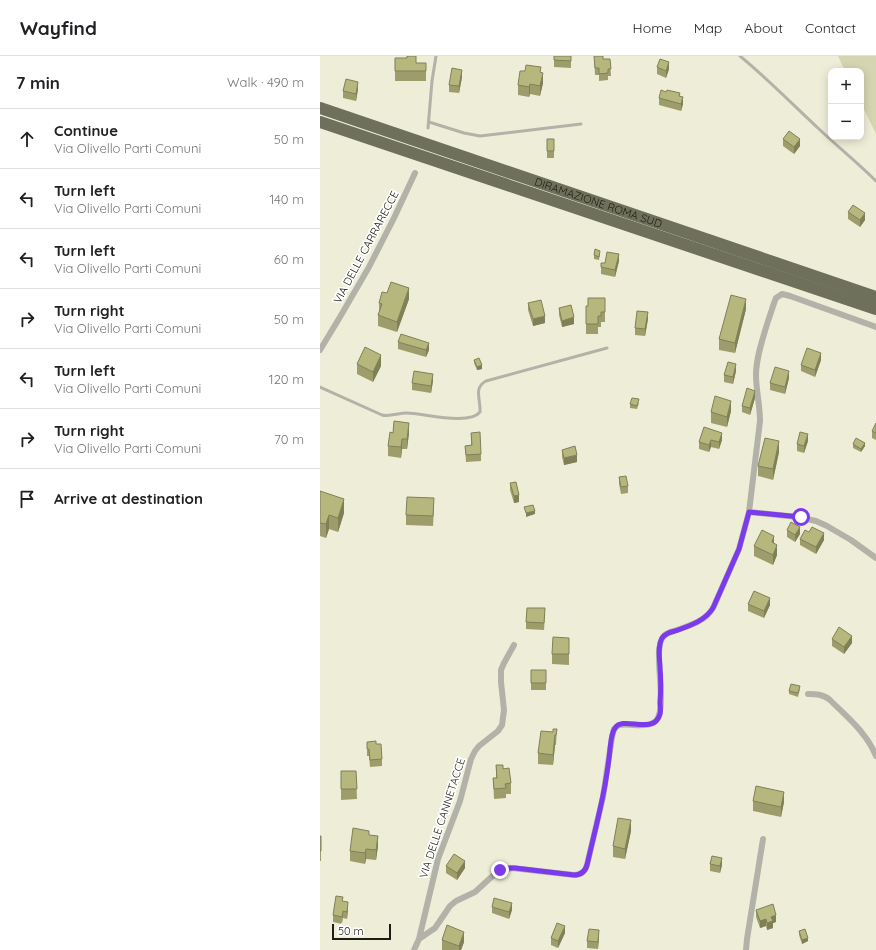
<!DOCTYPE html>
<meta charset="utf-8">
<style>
:root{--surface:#fff;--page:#f2f2f2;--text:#202124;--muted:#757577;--line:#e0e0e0}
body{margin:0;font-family:Quicksand,sans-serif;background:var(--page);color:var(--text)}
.controls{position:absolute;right:12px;top:12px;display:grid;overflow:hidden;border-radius:8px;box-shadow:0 2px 10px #0003}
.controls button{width:36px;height:36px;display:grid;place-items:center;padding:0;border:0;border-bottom:1px solid var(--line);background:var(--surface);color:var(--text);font:20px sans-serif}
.scale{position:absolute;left:12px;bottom:10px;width:59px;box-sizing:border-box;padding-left:4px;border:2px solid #1d1d15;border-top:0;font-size:11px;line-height:14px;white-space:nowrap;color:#1d1d15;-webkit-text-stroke:3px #fff;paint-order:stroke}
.stop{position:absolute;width:12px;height:12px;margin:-9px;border:3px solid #7c3aed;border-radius:50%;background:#fff}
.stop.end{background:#7c3aed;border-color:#fff;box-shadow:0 1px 4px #0008}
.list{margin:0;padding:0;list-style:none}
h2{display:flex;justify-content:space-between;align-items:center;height:52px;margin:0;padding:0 16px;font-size:17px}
h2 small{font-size:13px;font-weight:400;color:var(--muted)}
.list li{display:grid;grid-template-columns:26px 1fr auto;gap:12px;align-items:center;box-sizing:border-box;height:60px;padding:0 16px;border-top:1px solid var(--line)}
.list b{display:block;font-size:15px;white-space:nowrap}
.list p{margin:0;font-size:13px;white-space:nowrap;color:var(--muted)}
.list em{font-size:13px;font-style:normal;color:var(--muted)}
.icon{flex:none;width:22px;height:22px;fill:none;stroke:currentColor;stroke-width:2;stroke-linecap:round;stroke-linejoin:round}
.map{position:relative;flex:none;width:556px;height:894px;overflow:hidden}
header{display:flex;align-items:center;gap:24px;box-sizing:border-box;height:56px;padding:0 20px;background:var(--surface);border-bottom:1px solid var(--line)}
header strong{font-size:19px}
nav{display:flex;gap:22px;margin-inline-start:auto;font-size:14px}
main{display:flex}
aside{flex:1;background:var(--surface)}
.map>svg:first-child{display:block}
.green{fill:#d5d6b1}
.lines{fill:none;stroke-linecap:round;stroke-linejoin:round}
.lane{stroke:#b2b2a9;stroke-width:3}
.street{stroke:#b2b2a9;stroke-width:6}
.highway{stroke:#6f705c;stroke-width:12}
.wall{fill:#9d9d6c}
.shaded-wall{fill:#7f8058}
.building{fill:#b6b77d;stroke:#7f8058}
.route{stroke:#7c3aed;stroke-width:5}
.labels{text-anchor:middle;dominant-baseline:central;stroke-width:3.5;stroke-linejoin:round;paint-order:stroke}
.street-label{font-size:11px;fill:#1d1d15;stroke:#fff}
</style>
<header>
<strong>Wayfind</strong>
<nav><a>Home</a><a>Map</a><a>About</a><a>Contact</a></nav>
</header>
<main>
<aside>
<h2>7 min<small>Walk · 490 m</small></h2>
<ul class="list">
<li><svg class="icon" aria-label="ahead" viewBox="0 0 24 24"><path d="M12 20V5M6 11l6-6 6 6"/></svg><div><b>Continue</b><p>Via Olivello Parti Comuni</p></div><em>50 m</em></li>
<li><svg class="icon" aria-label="left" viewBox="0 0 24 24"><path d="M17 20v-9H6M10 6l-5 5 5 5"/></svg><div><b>Turn left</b><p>Via Olivello Parti Comuni</p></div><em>140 m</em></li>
<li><svg class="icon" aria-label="left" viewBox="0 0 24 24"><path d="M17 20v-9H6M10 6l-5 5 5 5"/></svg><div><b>Turn left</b><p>Via Olivello Parti Comuni</p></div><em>60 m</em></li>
<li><svg class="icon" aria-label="right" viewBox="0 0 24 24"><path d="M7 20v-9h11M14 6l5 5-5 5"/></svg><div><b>Turn right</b><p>Via Olivello Parti Comuni</p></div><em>50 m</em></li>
<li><svg class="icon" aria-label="left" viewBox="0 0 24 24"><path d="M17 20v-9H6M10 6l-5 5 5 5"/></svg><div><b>Turn left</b><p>Via Olivello Parti Comuni</p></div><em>120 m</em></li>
<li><svg class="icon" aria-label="right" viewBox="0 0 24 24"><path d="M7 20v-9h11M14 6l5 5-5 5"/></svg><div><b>Turn right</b><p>Via Olivello Parti Comuni</p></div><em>70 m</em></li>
<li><svg class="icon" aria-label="arrive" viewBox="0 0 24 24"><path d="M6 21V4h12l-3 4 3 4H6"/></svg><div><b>Arrive at destination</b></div></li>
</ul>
</aside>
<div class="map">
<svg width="556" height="894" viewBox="0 0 556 894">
<rect width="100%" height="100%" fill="#eeeed8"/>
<path class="green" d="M518,0H556V78L541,47V15H525Z"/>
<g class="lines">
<path class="lane" d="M420,0C448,23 473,49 499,73C518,91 538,107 556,125
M109,66L144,77L160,80L261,68
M108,72L112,25L116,0
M0,331L62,359C70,361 78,357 87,357C103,357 149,370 160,356C161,344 153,332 166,325L287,292"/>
<path class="street" d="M0,294L20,261L49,211L74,162L95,117
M429,456L440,365C440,349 436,334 436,319C436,301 443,282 448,265C451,257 453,249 456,242L462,238L470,240L556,271
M488,638C496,638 503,638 510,644C527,661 547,677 556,700
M99,883L118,803L140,745L151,703L155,695L159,690L178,675L182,669L184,654L181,626V614L184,607L194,589
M94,894L99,883L115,872L130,850L136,845L155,836L178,815L192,812L254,819C261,819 265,816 267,809L283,741L292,681L294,673L299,669C310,667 323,672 333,667C351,658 331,596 343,581C346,577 350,576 354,575C369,570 387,565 394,550L419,493L429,456L477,461L496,465L507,470L531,484L556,502
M426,894L427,883L443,783"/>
<g class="highway">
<path id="s1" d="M0,52L556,241"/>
<path d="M0,66L556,253"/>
</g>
</g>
<path class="wall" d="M234,0H251V12L234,11Z
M274,0L283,3H290L291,20H288V24L279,25V19H275Z
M75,2L96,7H106V25H75Z
M337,11L349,13L346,22L337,18Z
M205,15L221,16L223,27L220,40L210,38L209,41L198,39V29Z
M142,21L139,37L129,36V29Z
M38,33L36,45L23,42V35Z
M360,40L363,48L361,55L339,49V42Z
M463,83L480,90L474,98L463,90Z
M234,90V102H227V95Z
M528,156L545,164L540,171L528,163Z
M280,198L279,204L274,203V199Z
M299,205L295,221L281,218V211Z
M285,242V266H281V271H278V278H266V250H268Z
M89,243L77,276L58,270V259L59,257V247Z
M208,247L225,267L213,270L208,254Z
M239,252L254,268L242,271L239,259Z
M426,253L415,297L399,294V283Z
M328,263L325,280L315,279V272Z
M78,286L109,294L106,301L78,293Z
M154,304L162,313L157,314L154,307Z
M501,304L495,321L481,315V309Z
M37,308L61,310L53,326L37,318Z
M416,315L413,328L404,326V319Z
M469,322L465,338L450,334V327Z
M113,325L111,337L92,334V327Z
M435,342L430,359L422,356V350Z
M319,347L317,353L310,352V348Z
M411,355L407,371L391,367V356Z
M556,367V384L552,382V375Z
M384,371L402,384L399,393L391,391L389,396L379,393V386Z
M89,377L87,393H82L81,402L68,400V390Z
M151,377L161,398V405L146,406L145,390L151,389Z
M488,385L484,397L477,395V388Z
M533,388L545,390L541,396L533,392Z
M242,394L257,406L244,409L242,401Z
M459,396L453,424L438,420V410Z
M299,421L308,430V437L301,438L299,428Z
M190,427L199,446L194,447L190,434Z
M0,435L24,457L18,476L9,473L6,482L0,480Z
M114,452L113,470L86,469V459Z
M467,474L480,478L475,486L467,481Z
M480,483L504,484L496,498L480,489Z
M454,487L457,499L453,509L434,500V490Z
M428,548L450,549L444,562L428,555Z
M225,559L224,574L206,573V566Z
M512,583L532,587L524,598L512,590Z
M249,592V609L232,608V598Z
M211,614H226V634H211Z
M480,633L478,641L469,638V635Z
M237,673L236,689H235L233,709L218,708V697L233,676Z
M47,686L56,688L62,703V710L50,711L49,700H47Z
M176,709L183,713L191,727V738H186V742L174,743L173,722H176Z
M21,715H36L37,743L21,744Z
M433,745L464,746L461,761L433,755Z
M311,775L305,803L293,801V790Z
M49,779L58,790L56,804L46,803L45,808L30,805V795Z
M0,780H1V805H0Z
M390,808L402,809L400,817L390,815Z
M126,810L145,812L137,824L126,817Z
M23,845L28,853L27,863L23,862L22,868L13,866V859Z
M172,851L192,854L189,863L172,857Z
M436,854L456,866L453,867V872L447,874L446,870L440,872L436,861Z
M479,875L488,885L482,888L479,879Z
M245,877L238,892L231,889V882Z
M279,881L278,893L267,892V885Z
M122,884L144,886L141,894H122Z"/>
<path class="shaded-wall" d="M349,6V13L346,22V15Z
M142,14V21L139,37V30Z
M223,17V27L220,40V30Z
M38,26V33L36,45V38Z
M210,28V38L209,41V31Z
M363,41V48L361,55V48Z
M480,83V90L474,98V91Z
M545,157V164L540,171V164Z
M299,198V205L295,221V214Z
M89,232V243L77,276V266Z
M426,243V253L415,297V287Z
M328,256V263L325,280V273Z
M225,260V267L213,270V263Z
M254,261V268L242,271V265Z
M109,287V294L106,301V294Z
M501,297V304L495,321V314Z
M61,299V310L53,326V316Z
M416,308V315L413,328V321Z
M162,309V313L157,314V311Z
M469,315V322L465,338V331Z
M113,318V325L111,337V330Z
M435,335V342L430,359V352Z
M411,345V355L407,371V361Z
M89,367V377L87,393V383Z
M402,377V384L399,393V386Z
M488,378V385L484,397V390Z
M82,383V393L81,402V391Z
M391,384V391L389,396V389Z
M459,385V396L453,424V413Z
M545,387V390L541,396V393Z
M257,399V406L244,409V402Z
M199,439V446L194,447V440Z
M24,443V457L18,476V462Z
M215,455V458L206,461V457Z
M9,459V473L6,482V468Z
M480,471V478L475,486V479Z
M504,477V484L496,498V491Z
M454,480V490L452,486Z
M457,489V499L453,509V499Z
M450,542V549L444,562V555Z
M532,580V587L524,598V591Z
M235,679V689L233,709V699Z
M464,736V746L461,761V751Z
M311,764V775L305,803V793Z
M58,780V790L56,804V794Z
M46,793V803L45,808V797Z
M402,802V809L400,817V810Z
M145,805V812L137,824V817Z
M28,846V853L27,863V856Z
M192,847V854L189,863V856Z
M456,859V866L453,867V872L447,874V867L451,861Z
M446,863V870L440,872V865Z
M245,870V877L238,892V885Z
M279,874V881L278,893V886Z
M144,876V886L141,894H139V890Z
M488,882V885L482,888V884Z"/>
<path class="building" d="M87,0H96V7H106V15H75V2H87Z
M234,0H251V5L234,4Z
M274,0H283V3H290L291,13H288V17L279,18V12H275Z
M340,3L349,6L346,15L337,11Z
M206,9L221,11L220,16L223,17L220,30L210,28L209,31L198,29L200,15H205Z
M132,12L142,14L139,30L129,29Z
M26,23L38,26L36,38L23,35Z
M341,34L346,36L347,34L360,37L359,40L363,41L361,48L339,42Z
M469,75L480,83L474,91L463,83Z
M227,83H234V95H227Z
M533,149L545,157L540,164L528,156Z
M275,193L280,195L279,201L274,199Z
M287,196L299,198L295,214L281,211V207H285Z
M71,226L89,232L77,266L58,259L62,248L59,247L62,236L67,237Z
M411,239L426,243L415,287L399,283Z
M268,242H285V256H281V260H278V268H266V250H268Z
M221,244L225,260L213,263L208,247Z
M251,249L254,261L242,265L239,252Z
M317,255L328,256L325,273L315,272Z
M81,278L109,287L106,294L78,286Z
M45,291L61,299L53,316L37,308Z
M487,292L501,297L495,314L481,309Z
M159,302L162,309L157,311L154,304Z
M408,306L416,308L413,321L404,319Z
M455,311L469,315L465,331L450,327Z
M94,315L113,318L111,330L92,327Z
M427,332L435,335L430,352L422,350Z
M395,340L411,345L407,361L391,356Z
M312,342L319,343L317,350L310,348Z
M74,365L89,367L87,383H82L81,391L68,390L70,376L73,377Z
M556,367V377L552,375Z
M384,371L402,377L399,386L391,384L389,389L379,386Z
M160,376L161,398L146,399L145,390L152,389L151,377Z
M480,376L488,378L484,390L477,388Z
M445,382L459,385L453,413L438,410Z
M536,382L545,387L541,393L533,388Z
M255,390L257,399L244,402L242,394Z
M306,420L308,430L301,431L299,421Z
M196,426L199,439L194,440L190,427Z
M0,435L24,443L18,462L9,459L6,468L0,467Z
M87,441L114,442L113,460L86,459Z
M213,449L215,455L206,457L204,451Z
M471,466L480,471L475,479L467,474Z
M492,471L504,477L496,491L480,483L485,474L489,476Z
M442,474L454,480L452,486L457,489L453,499L434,490Z
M434,535L450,542L444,555L428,548Z
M207,552H225L224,567L206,566Z
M519,571L532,580L524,591L512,583Z
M233,581L249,582V598H232Z
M211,614H226V627H211Z
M471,628L480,630L478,637L469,635Z
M233,673H237L236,679H235L233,699L218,697L221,675L233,676Z
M56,685V688H61L62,703L50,704L49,693H47V686Z
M176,709H183V713L189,712L191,727L185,728L186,732L174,733L173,722H177Z
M21,715H36L37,733H21Z
M436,730L464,736L461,751L433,745Z
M298,762L311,764L305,793L293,790Z
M33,772L49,775V779L58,780L56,794L46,793L45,797L30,795Z
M0,780H1V795H0Z
M134,798L145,805L137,817L126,810Z
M392,800L402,802L400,810L390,808Z
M16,840L23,841L22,845L28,846L27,856L23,855L22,861L13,859Z
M174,842L192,847L189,856L172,851Z
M453,848L456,859L451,861L453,865L447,867L446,863L440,865L436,854Z
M237,867L245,870L238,885L231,882Z
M127,869L144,876L139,890L122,884Z
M269,873L279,874L278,886L267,885Z
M485,873L488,882L482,884L479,875Z"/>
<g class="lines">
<path class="route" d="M180,814L189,812H195L254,819C261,819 265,816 267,809C273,783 280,756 285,729C287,717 289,705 290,693C291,686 291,678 295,672C303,659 334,680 340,658C341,654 340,650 340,646C341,634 341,623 340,612C340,603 337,591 342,582C345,578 350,576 355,575C369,570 385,565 393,552L419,493L429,456L481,461"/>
</g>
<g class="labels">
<g class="street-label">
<text stroke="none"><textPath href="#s1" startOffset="294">DIRAMAZIONE ROMA SUD</textPath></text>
<text transform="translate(46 191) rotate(-62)">VIA DELLE CARRARECCE</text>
<text transform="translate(122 762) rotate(-72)">VIA DELLE CANNETACCE</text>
</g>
</g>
</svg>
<div class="controls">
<button>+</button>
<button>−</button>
</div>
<div class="scale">50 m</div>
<div class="stop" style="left:481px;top:461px"></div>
<div class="stop end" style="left:180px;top:814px"></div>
</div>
</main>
